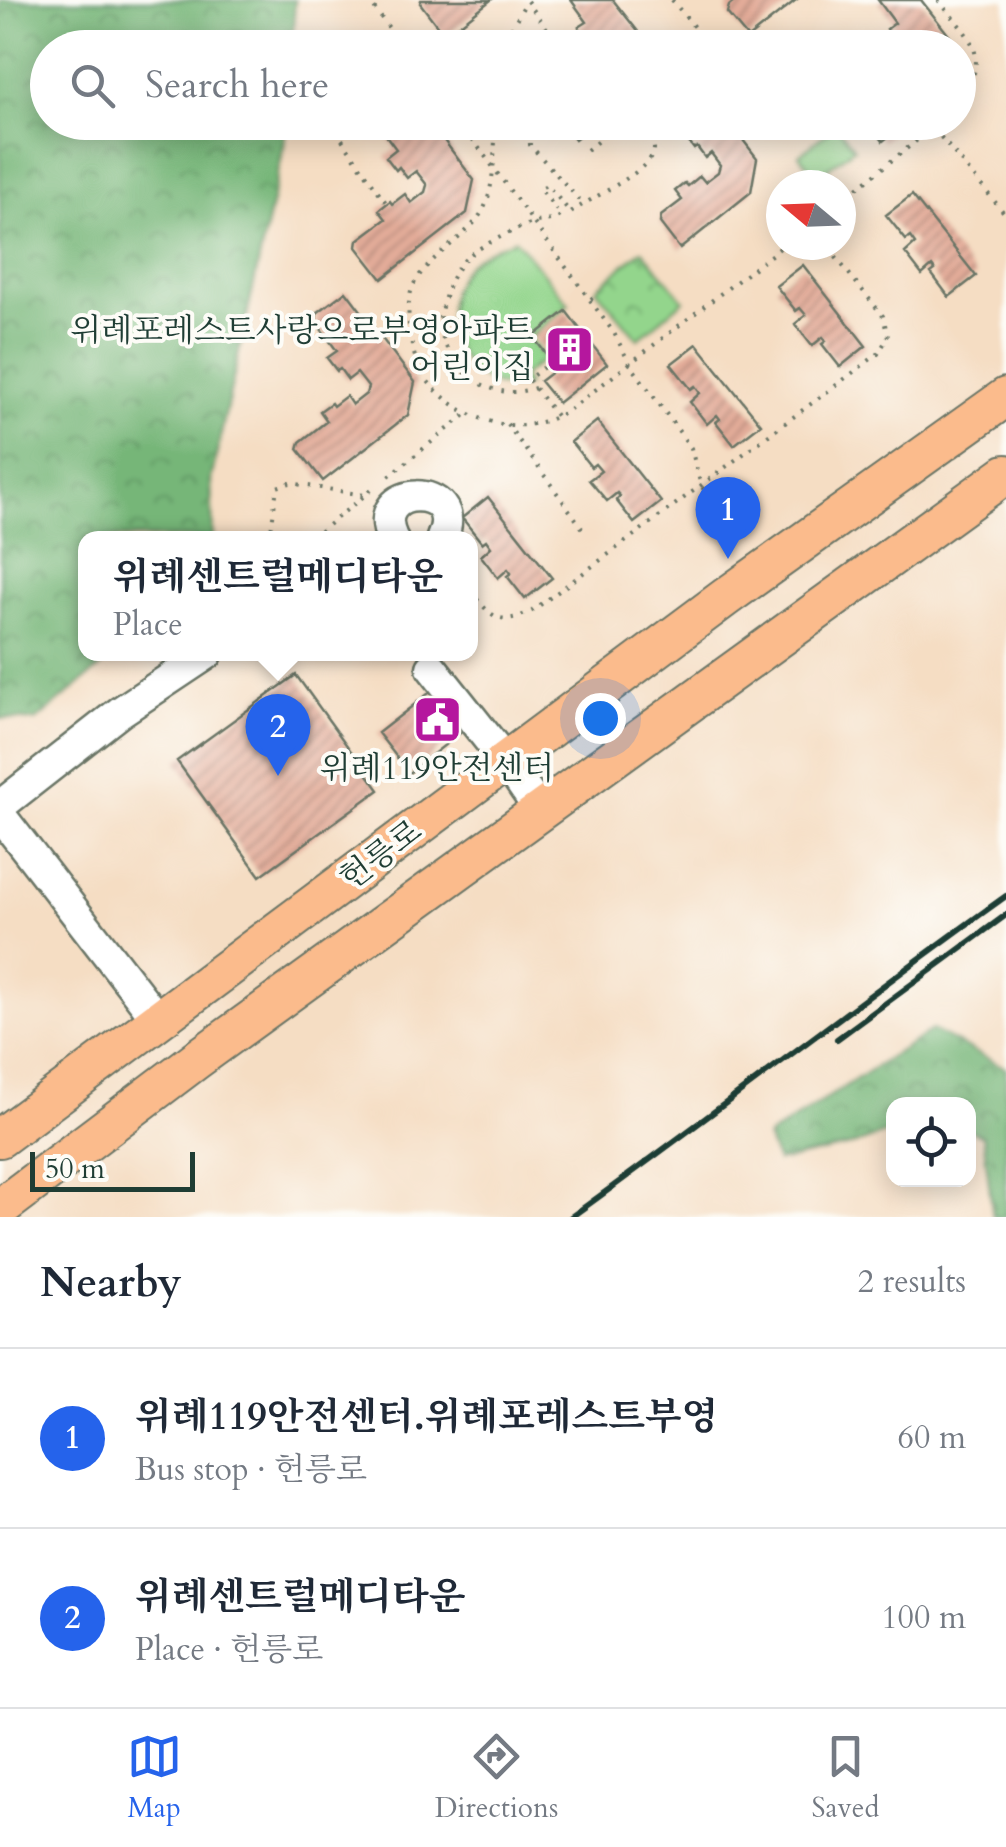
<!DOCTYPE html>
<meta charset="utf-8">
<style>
:root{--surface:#fff;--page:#f2f2f3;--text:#1f2937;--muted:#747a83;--line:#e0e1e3;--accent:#2563eb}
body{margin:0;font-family:Cardo,"Noto Serif KR",serif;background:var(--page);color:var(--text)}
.controls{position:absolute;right:30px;bottom:30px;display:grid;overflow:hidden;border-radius:20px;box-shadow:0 5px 25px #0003}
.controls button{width:90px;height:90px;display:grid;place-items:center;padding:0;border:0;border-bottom:2px solid var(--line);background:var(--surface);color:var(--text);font:50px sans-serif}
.compass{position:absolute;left:766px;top:170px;width:90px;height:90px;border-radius:50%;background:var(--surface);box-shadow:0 5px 25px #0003;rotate:289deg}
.scale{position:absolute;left:30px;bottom:25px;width:165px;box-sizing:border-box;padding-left:10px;border:5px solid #1f3d34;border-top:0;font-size:28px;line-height:35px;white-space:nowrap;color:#1f3d34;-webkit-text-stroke:8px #fdfcf7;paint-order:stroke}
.you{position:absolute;left:600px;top:718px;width:35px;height:35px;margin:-25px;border:8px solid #fff;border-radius:50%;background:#1a73e8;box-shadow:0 0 0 15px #1a73e833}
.badge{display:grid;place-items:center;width:65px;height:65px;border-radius:50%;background:var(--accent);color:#fff;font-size:32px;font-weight:700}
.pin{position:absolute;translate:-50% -82px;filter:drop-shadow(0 2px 5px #0008)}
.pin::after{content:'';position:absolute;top:52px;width:35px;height:30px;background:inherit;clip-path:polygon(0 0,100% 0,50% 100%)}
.popup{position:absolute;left:78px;top:531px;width:400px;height:130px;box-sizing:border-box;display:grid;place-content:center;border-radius:20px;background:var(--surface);filter:drop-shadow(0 2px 8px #0005);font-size:32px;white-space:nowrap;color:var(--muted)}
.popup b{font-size:38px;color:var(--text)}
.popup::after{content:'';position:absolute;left:50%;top:100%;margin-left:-20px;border:20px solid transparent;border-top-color:var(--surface)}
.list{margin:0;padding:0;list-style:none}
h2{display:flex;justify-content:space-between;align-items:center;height:130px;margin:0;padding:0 40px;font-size:42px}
h2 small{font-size:32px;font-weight:400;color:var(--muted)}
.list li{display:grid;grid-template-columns:65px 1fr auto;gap:30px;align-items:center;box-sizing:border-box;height:180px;padding:0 40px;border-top:2px solid var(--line)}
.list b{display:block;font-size:38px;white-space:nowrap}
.list p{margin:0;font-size:32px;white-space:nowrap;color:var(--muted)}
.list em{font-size:32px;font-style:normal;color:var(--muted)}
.icon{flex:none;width:55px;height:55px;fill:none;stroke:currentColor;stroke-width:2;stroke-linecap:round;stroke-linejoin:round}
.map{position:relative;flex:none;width:1006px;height:1217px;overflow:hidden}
.search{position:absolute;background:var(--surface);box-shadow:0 5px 25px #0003;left:30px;right:30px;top:30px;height:110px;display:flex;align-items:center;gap:25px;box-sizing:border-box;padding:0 35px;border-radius:55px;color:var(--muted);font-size:38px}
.sheet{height:490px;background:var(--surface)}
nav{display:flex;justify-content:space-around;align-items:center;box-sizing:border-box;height:140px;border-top:2px solid var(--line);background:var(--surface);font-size:28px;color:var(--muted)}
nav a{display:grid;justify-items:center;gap:5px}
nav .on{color:var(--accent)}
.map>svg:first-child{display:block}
.green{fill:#93d58c;stroke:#598960;stroke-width:2.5}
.forest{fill:url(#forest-crowns);stroke:#4a7a56;stroke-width:2.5}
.park{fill:url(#park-crowns);stroke:#598960;stroke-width:2.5}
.building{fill:url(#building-hatch)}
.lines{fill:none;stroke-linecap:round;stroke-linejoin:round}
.minor-casing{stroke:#6a7566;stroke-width:35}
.major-casing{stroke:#6a7566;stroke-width:42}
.path{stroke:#6a7566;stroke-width:4;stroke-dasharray:2.5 8;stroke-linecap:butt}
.minor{stroke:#fff;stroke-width:30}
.major{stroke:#fbbb8c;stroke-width:38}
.rail{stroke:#1f3d34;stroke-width:6}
.labels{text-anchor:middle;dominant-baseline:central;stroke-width:8;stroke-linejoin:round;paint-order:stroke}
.poi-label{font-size:32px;fill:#1f3d34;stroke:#fdfcf7;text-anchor:end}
.street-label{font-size:32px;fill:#1f3d34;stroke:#fdfcf7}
</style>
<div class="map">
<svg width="1006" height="1217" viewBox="0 0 1006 1217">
<defs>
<pattern id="forest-crowns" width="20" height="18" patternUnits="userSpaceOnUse" patternTransform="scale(2.5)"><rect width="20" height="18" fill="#76b678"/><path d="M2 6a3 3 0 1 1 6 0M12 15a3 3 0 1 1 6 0" fill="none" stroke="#609563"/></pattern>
<pattern id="park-crowns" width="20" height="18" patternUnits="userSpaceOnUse" patternTransform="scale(2.5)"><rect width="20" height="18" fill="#93d58c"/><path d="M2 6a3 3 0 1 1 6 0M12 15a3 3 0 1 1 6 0" fill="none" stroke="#77ae73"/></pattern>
<pattern id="building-hatch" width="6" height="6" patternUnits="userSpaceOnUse" patternTransform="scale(2.5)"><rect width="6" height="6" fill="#e3ac99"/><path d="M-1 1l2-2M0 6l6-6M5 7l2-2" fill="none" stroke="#b78d7e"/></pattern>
</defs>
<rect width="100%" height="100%" fill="#fdfcf7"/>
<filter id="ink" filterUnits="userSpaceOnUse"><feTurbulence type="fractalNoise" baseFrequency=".01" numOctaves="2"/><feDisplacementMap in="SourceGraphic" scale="20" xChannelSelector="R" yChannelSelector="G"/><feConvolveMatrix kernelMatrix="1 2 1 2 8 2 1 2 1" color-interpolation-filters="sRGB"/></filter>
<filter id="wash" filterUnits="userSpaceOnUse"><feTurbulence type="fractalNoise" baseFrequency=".0048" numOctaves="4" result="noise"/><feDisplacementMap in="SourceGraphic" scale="40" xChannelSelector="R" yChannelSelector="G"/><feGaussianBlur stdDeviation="2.25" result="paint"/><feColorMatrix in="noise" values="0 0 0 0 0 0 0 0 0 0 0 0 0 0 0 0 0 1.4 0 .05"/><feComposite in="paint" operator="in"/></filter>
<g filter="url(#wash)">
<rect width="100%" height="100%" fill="#f5ddc3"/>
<path class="green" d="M836,125L854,148L817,177L799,155Z
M515,239L569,304L529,338L545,359L522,376L527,385C466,400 428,320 462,272C474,254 495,248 515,239Z"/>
<path class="forest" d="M0,0H295L292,47L48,48V122L286,123L284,146L211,480L213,538H86V654H116L36,721L0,718Z
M932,1030L1006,1068V1217H993L983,1136L969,1130L968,1104H894L893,1131L850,1146L777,1162L767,1137Z"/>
<path class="park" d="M642,250L684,300L638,339L596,289Z"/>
<g id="blocks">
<path class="building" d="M421,0H491L445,36L420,3Z
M571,0H613L651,48H608L606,44L599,48L592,38L589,40L579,27L587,22Z
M736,0H796L748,38L727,13L729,6Z
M878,0H921L959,48H916L914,46L906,48L900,39L897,42L887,29L895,23Z
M376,122H430L474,180L467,213L382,279L357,247L358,240L386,219L379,210L390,201L392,204L405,194L411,203L425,192L427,185L416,171L407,178L399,167L396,170L386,157L396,149Z
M562,122H596L575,139Z
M686,122H729L757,158L751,192L680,249L660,223L661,216L682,200L675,191L685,183L688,186L700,176L705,182L718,172L720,165L711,153L705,158L697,147L694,149L684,136L692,130Z
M869,122H907L883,141Z
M912,195L976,276L949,297L931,273L935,270L932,266L922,275L905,253L915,244L910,237L906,240L886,215Z
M803,265L866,346L840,367L822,344L826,341L823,337L812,346L795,324L806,315L800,308L796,311L776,286Z
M346,291L415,382L408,415L323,481L298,449L300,442L327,421L320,411L331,403L333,406L346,396L352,405L366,394L368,387L357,373L348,380L340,369L337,371L327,358L337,351L316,322L317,313Z
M566,311L607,364L558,403L540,381L557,368L533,337Z
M697,344L761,424L734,445L716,422L720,419L717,415L707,424L690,402L700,393L695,386L691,389L671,364Z
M597,421L661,502L634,523L616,500L620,496L617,493L607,501L589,480L601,471L595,464L591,467L571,442Z
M488,497L552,578L525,599L507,576L511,573L508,569L498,578L481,556L491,547L486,540L482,543L462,518Z
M296,675L379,790L260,876L177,761Z
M433,690L464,730L409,773L378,733Z"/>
</g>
</g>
<g filter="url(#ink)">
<use href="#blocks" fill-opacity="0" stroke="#6a7566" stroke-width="2.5"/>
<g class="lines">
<defs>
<path id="minor" d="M392,538C367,483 467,482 442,538
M432,668L505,760L541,812
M0,806L120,712L207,654
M0,815L159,1021"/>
<path id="major" d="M0,1138L726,597L1006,397
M0,1208L196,1060L1006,474"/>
</defs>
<use href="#minor" class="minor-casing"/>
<use href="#major" class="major-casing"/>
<path class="path" d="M368,0L404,48
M672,0L711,48
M938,0C970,39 994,53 958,102
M527,1L561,48
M505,48L512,27L526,2
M572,48L585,36
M864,48L871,42
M330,122L387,204
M460,122L614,333L630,364L691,448L701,486L731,524
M496,122C494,148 495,191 482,212C466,239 429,255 414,284C403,304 410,354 422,373C432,389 451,405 468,413C504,430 535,430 569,410L784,245
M529,122L530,145L582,203
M772,122H775
M934,129L1006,215
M587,150L621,122
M841,201L940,122
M591,299L599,292
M552,361L528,379L557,417
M535,388C528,390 520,392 512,392C474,392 438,355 440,316C441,309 444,301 446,294C450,280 458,264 470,255C480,246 518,228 532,223C542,220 551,222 561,216L540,188L547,185L571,213C588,198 653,171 654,149C654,138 644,130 637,122
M507,424L586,533
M389,476L468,413
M270,538L277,487L290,483L364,495
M312,538L374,488
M470,591C492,617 499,627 532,611L878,354L888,337L883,316L826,245"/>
<use href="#minor" class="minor"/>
<use href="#major" class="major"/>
<path class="rail" d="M837,1039L1006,915
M571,1217C717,1112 859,1001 1006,896"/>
</g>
</g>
<defs>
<symbol id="building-square" viewBox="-11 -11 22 22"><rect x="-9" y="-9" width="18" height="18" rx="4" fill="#b5179e" stroke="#fdfcf7"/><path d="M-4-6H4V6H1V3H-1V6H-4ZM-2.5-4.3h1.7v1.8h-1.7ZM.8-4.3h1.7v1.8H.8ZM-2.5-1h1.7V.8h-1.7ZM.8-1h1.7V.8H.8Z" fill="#fff"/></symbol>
<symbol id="civic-square" viewBox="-11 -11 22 22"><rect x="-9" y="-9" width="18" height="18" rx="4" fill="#b5179e" stroke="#fdfcf7"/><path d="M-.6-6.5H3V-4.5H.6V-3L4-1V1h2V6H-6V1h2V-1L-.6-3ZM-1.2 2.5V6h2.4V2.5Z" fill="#fff"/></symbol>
</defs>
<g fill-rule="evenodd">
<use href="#building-square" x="542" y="322" width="55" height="55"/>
<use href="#civic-square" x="410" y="692" width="55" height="55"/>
</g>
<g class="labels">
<g class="poi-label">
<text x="534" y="331">위례포레스트사랑으로부영아파트<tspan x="534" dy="37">어린이집</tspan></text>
<text x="437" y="769" text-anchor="middle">위례119안전센터</text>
</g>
<g class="street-label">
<text transform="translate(381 855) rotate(-37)">헌릉로</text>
</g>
</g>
</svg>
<div class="controls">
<button><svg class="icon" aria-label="locate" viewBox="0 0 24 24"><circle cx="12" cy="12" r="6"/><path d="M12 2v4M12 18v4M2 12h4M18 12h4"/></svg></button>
</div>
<svg class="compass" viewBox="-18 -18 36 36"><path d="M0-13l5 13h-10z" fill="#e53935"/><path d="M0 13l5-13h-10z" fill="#747a83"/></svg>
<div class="scale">50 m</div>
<div class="you"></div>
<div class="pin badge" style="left:728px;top:559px">1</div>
<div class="pin badge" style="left:278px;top:776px">2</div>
<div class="popup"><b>위례센트럴메디타운</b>Place</div>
<div class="search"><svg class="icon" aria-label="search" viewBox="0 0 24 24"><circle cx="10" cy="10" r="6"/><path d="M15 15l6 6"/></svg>Search here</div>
</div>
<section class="sheet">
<h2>Nearby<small>2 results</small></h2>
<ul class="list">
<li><span class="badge">1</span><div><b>위례119안전센터.위례포레스트부영</b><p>Bus stop · 헌릉로</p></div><em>60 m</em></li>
<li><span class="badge">2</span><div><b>위례센트럴메디타운</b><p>Place · 헌릉로</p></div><em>100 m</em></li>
</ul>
</section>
<nav>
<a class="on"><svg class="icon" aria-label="map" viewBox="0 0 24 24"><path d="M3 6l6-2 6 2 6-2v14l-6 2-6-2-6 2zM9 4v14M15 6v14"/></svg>Map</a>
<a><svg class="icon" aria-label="directions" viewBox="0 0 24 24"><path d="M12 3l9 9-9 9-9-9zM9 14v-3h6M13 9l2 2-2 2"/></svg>Directions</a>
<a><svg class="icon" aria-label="saved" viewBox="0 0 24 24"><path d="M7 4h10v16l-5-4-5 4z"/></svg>Saved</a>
</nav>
